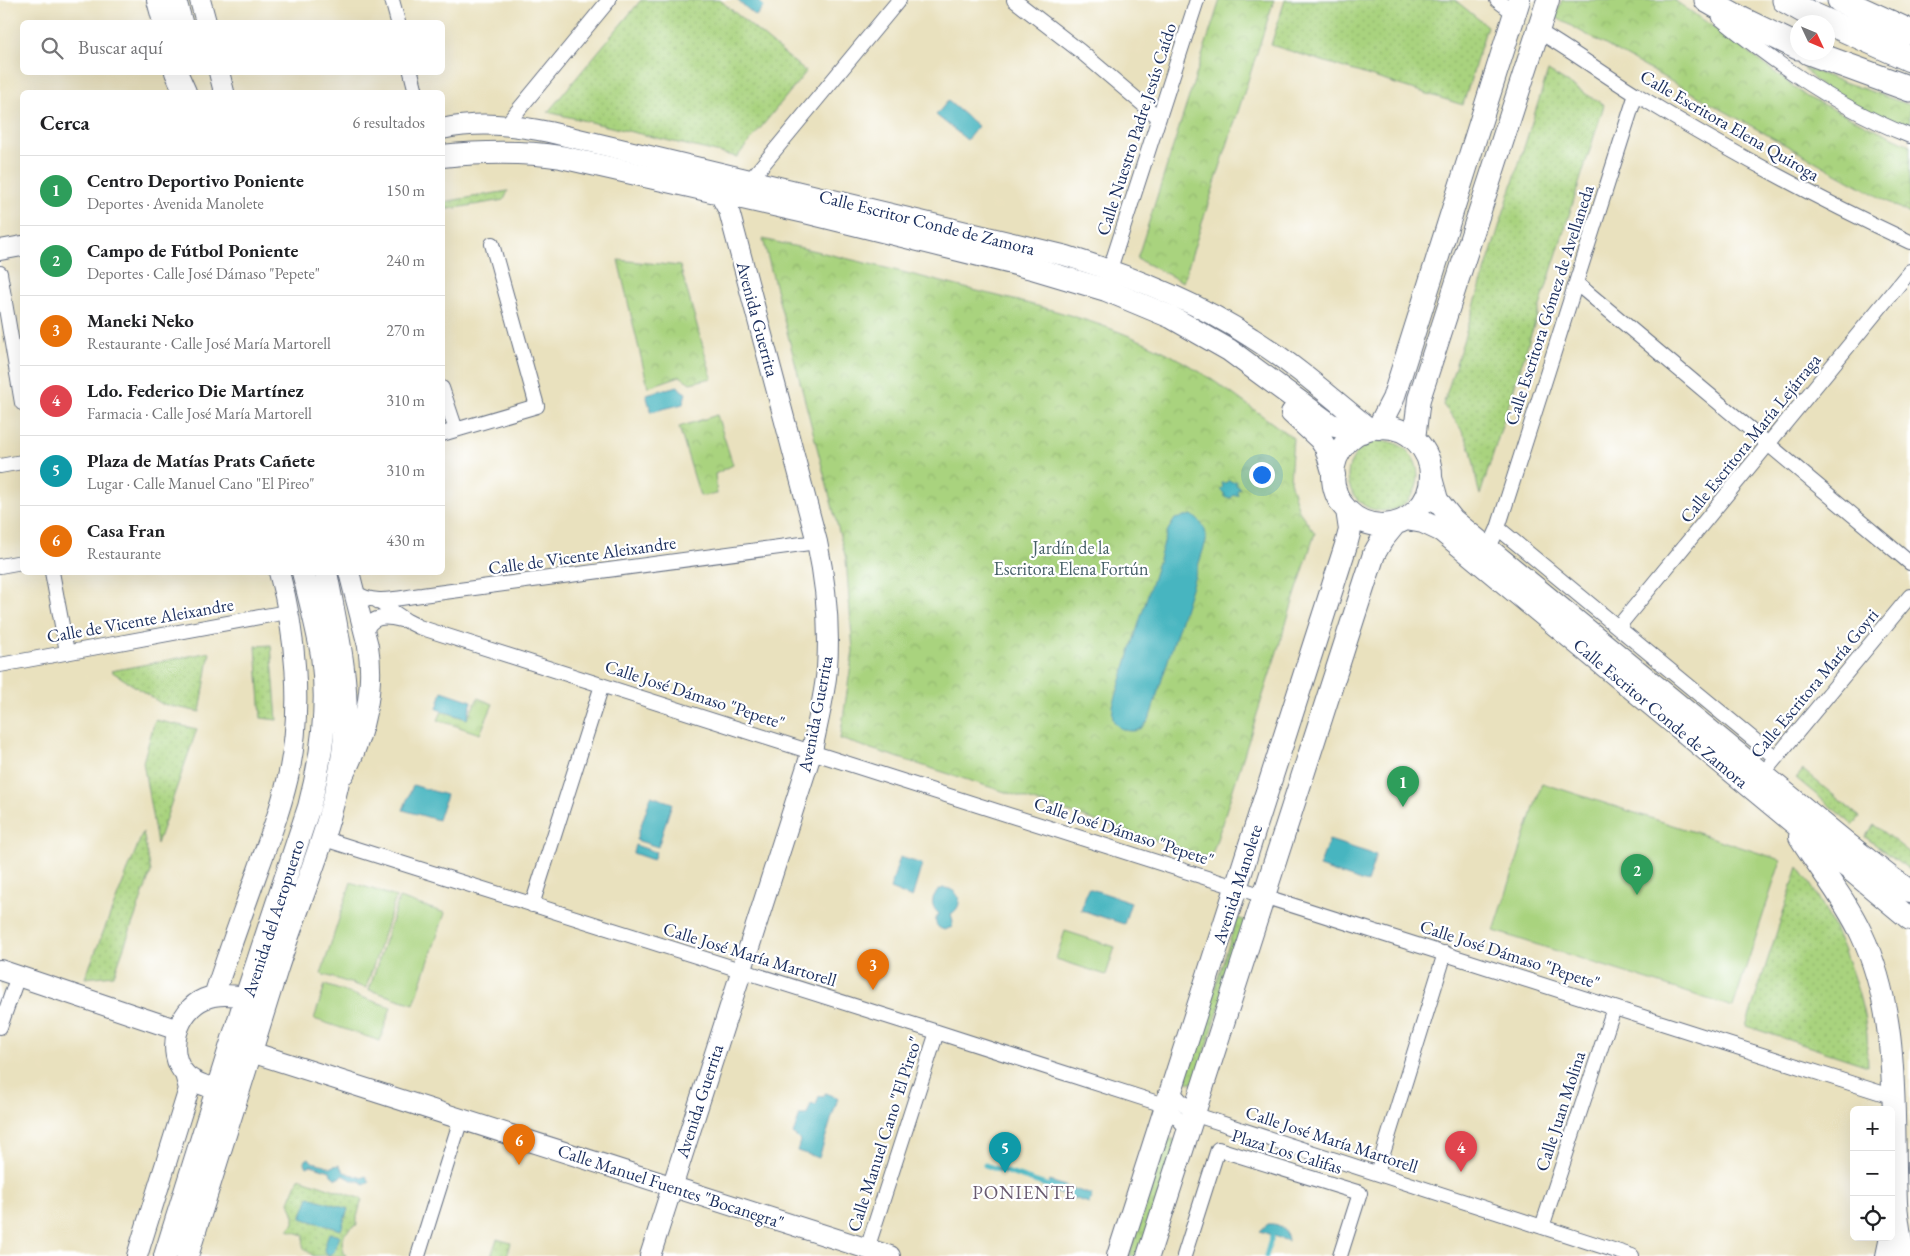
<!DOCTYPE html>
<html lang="es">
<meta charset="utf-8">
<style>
:root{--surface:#fff;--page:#f6f6f6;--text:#202124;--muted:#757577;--line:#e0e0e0;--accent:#1f6fb2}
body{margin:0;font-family:"EB Garamond",serif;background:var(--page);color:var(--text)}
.controls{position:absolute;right:15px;bottom:15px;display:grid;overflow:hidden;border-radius:8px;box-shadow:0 5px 20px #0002}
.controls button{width:45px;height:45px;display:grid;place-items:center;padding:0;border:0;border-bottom:1px solid var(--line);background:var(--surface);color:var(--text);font:25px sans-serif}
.compass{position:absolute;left:1790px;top:15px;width:45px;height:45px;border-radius:50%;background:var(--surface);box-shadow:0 5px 20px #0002;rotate:134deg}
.you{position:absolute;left:1261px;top:474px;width:18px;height:18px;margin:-12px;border:4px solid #fff;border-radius:50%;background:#1a73e8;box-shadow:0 0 0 8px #1a73e833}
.badge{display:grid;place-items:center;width:32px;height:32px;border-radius:50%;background:var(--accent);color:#fff;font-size:16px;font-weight:700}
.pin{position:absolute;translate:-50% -41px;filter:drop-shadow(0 1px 2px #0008)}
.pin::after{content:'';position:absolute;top:26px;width:18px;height:15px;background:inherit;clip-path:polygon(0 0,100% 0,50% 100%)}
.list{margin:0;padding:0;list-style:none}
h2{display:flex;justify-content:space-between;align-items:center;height:65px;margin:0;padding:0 20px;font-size:21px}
h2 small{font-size:16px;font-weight:400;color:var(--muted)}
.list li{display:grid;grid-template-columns:32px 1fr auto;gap:15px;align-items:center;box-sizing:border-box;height:70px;padding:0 20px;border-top:1px solid var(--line)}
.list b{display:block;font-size:19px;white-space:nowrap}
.list p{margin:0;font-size:16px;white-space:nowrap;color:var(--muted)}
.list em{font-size:16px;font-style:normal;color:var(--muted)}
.icon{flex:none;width:28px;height:28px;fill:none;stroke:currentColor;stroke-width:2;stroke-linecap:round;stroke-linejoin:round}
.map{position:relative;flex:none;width:1910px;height:1256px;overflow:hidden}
.search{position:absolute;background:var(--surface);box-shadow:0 5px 20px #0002;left:20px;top:20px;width:425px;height:55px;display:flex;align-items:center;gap:12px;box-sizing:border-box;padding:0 18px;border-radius:8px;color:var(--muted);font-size:19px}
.panel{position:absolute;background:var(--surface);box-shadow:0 5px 20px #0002;left:20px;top:90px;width:425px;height:485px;border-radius:8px}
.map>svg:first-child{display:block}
.grass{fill:url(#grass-dots);stroke:#62816e}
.park{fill:url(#park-crowns);stroke:#62816e}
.pitch{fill:#a9d37e;stroke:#62816e}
.water{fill:#47b5c0;stroke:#31728f}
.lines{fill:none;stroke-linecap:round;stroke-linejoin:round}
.stream{stroke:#47b5c0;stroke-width:5}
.street-casing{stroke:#636d80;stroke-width:16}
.secondary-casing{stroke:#636d80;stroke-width:22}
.primary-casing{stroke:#636d80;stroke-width:24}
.highway-casing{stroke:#636d80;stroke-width:27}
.street{stroke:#fff;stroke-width:14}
.secondary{stroke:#fff;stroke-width:20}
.primary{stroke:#fff;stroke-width:22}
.highway{stroke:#fff;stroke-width:25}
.labels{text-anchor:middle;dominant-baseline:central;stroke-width:4.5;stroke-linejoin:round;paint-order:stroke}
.street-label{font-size:18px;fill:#1b2f5e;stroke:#fff}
.park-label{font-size:18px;fill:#466068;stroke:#fff}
.neighbourhood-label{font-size:19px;letter-spacing:1px;fill:#695b70;stroke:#fff}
</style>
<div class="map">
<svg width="1910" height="1256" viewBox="0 0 1910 1256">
<defs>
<pattern id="grass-dots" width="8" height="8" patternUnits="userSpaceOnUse" patternTransform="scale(1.25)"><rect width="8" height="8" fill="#a9d37e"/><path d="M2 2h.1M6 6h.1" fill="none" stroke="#91b56f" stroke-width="1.8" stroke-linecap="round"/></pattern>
<pattern id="park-crowns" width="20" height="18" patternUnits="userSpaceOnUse" patternTransform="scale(1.25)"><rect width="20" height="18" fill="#a9d37e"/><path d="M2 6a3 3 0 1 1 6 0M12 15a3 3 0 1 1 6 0" fill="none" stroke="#91b56f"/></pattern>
</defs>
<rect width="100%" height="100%" fill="#fff"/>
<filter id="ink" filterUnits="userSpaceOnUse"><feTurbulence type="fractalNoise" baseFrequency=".02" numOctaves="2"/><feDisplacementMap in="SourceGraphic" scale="10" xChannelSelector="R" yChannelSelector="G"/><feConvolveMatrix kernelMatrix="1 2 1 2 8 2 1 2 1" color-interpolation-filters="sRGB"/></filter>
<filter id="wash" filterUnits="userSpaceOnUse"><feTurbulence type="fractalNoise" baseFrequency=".0096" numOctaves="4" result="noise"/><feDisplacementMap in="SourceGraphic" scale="20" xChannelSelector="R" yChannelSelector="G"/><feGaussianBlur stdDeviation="1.12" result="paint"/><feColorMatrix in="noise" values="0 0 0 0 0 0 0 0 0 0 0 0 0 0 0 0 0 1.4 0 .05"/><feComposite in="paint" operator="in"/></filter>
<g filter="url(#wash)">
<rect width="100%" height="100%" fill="#e9e1be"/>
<path class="grass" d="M641,0H720L806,72L737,157L548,112Z
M1285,0H1455L1487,26L1463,105L1271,45Z
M1548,71L1604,105L1480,495C1476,484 1476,472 1473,460C1470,439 1457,422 1443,405Z
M508,191L504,200L443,210V202Z
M1348 476a35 35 0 1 1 70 0a35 35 0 1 1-70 0Z
M271,645L277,720L261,718L256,646Z
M210,652L200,712L162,704L111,671Z
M155,720L197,729L157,844L143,762Z
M1803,770L1860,817L1853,825L1796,778Z
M1874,825L1910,853V870L1865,837Z
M143,832L151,872L114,975L85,978Z
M1798,867C1829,906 1862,985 1867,1035C1868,1046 1867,1056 1868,1066L1746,1026Z
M1237,918L1247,921L1195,1084L1185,1081Z
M1167,1138L1178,1141L1140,1256H1129Z
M299,1178L362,1199L357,1217V1225C343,1231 338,1242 346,1256H313L303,1247L304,1235L288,1230L294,1223V1216L289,1202Z
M497,1239L511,1243L507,1256H491Z"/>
<path class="park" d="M1220,0H1274L1183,282L1137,259Z
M1562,0H1674L1734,41L1807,97L1910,145V214L1555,17Z
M1804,68L1910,105V136L1829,96Z
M763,239C834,255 904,272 973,290C1040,306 1106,322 1167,353C1212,376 1252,409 1293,438L1290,481L1299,511L1315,533L1211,858L840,739L853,651L846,559Z
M618,260L680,266L712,378L690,383L680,376L648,387Z
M717,415L733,465L715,474L717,494L700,496L679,427Z
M478,698L493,704L480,734L438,720L442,711L467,719Z"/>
<path class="pitch" d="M1542,783L1781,860L1733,1007L1494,931Z
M351,882L396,897L366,988L321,974Z
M399,898L445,913L414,1004L369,990Z
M1065,931L1115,947L1106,975L1056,959Z
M325,985L391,1007L380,1041L314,1019Z"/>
<path class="water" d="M737,0H757L764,6L756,16Z
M948,101L978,126L967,140L936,115Z
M678,386L681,390L686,393L683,404L651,412L646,394Z
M1229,480L1232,482L1236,481V485L1240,488L1237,491L1238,495H1234L1231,498L1225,497L1224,493L1220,490L1223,487L1222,483H1226Z
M1192,515C1202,523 1207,528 1206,541L1149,720C1146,722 1144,727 1140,729C1131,734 1116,729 1113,719C1112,716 1113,710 1113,706L1168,530L1175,519Z
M442,691L472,701L467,719L437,709Z
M413,785L446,795L438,820L403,810Z
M651,796L672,803L658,847L636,840Z
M1329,840L1376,855L1367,883L1319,867Z
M635,845L656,852L653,860L633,853Z
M900,857L922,864L912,898L890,889Z
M943,888C960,888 965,906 951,914L953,921L952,927L945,930C935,928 933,920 939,914C929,905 931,894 943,888Z
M1088,888L1131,902L1124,924L1081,910Z
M825,1093L838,1098L819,1158L797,1151L800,1141L793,1134L800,1115H807L811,1104L816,1105L819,1096L823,1097Z
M309,1158L312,1162L325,1165L331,1168L333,1166L339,1165L344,1172L362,1178L366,1176L370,1182L364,1185L361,1181H354L343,1175L340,1178H335L331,1175L330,1171L311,1165L307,1167L304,1161Z
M1050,1181L1092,1195L1089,1203L1047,1190Z
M309,1197L348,1209L341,1230L301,1218Z
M1268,1224C1280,1223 1287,1229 1288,1241L1260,1231Z
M329,1233L340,1236L334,1252L329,1255L326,1254L324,1249Z"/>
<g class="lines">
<path class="stream" d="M985,1165L1049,1186
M1266,1256L1272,1236"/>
</g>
</g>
<g filter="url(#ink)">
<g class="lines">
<defs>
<path id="street" d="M392,0L398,22
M1014,0L1080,51L1159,118
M1497,0L1515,14
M1720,18C1777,65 1840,109 1910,136
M1538,31C1572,51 1603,74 1637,95C1725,149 1816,198 1910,242
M411,72L416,92
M506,125L609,0
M751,179L899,0
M1110,269L1197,0
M0,273L22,403
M1576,283L1910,563
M442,388L456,430
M442,434L537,406L492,244
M0,466L22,462
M1498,528L1776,758
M1489,548L1498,528L1636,94
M0,566L22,562
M52,572L67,652
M354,591C372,607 401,597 422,595L817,542
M376,600L407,621L419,627L1894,1097
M1618,627L1910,271
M365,633C371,615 385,616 401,620
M0,665L287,612
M1770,765L1910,596
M323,833L334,842L937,1032L1167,1106L1188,1130
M532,905L602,685
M0,1027L18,976
M1171,1090L1193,1114L1632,1256
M1377,1173L1445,953
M1542,1227L1614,1008
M867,1249L937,1032
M418,1256L461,1119
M1184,1256L1218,1149L1360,1193L1340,1256"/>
<path id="secondary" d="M200,0L206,22
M219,72L224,92
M442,129C479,121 514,125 549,132L1067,256C1131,276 1196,301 1252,338C1294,364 1332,398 1370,429
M0,250L22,246
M344,774C364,736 375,688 368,646L349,572
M0,970L178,1030
M214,996C228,953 243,912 258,870C270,837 283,803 290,768C302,707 296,633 279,572
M251,1052L890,1256
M232,1094C218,1089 197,1086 186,1075C164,1053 178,1010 204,999C218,993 232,995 246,997
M137,1256L189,1089L185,1074
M650,1256L812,751C817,724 825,695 827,668C830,625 826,584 817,542L729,211L719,193L701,168
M1886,1256L1890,1237"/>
<path id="primary" d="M158,0L164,22
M175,0L181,22
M176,72L185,92
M442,156C482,152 522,151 561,157L805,212L1032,268L1106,290L1171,317L1229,350L1331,425L1362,432
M1292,413L1320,439L1326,448L1334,475
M1333 476a49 49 0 1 1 98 0a49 49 0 1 1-98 0Z
M1378,428L1393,399L1519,0
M1414,439L1419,399L1548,0
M1431,478L1437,500L1453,520L1850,846L1891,878L1910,891
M1406,519L1423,522L1442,531L1910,919
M1800,837C1820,869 1845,899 1861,933C1901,1017 1892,1113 1896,1203C1897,1221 1901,1239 1903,1256
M165,1256L246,997L309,807C322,758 329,706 322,655C317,627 310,600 303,572
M187,1256C217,1160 247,1064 277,968C301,893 340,812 345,733C349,677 336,627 326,572
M1118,1256L1346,545L1350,530L1347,510
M1148,1256L1374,554L1382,540L1395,524"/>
<path id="highway" d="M1707,0L1742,20L1798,47
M1785,0L1810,14L1910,59
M1840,0L1910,32
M1809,52L1910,89"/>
</defs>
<use href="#street" class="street-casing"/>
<use href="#secondary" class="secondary-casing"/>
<use href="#primary" class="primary-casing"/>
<use href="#highway" class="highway-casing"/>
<use href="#street" class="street"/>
<use href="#secondary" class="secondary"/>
<use href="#primary" class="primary"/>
<use href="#highway" class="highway"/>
</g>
</g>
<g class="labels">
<g class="street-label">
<text transform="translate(1730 125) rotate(30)">Calle Escritora Elena Quiroga</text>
<text transform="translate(1136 129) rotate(-72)">Calle Nuestro Padre Jesús Caído</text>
<text transform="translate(927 222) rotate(14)">Calle Escritor Conde de Zamora</text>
<text transform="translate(1549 305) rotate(-72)">Calle Escritora Gómez de Avellaneda</text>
<text transform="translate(758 319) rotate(75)">Avenida Guerrita</text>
<text transform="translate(1750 438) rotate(-51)">Calle Escritora María Lejárraga</text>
<text transform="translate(582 555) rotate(-8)">Calle de Vicente Aleixandre</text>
<text transform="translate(140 620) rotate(-10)">Calle de Vicente Aleixandre</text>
<text transform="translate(1814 683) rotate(-50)">Calle Escritora María Goyri</text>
<text transform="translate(695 694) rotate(18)">Calle José Dámaso "Pepete"</text>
<text transform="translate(1661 713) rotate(40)">Calle Escritor Conde de Zamora</text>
<text transform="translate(815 714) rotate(-79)">Avenida Guerrita</text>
<text transform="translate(1124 831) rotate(18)">Calle José Dámaso "Pepete"</text>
<text transform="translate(1237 884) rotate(-72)">Avenida Manolete</text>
<text transform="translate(273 918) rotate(-72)">Avenida del Aeropuerto</text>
<text transform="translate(750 954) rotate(17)">Calle José María Martorell</text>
<text transform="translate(1510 954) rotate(18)">Calle José Dámaso "Pepete"</text>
<text transform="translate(699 1101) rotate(-72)">Avenida Guerrita</text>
<text transform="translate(1560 1111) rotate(-72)">Calle Juan Molina</text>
<text transform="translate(884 1134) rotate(-72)">Calle Manuel Cano "El Pireo"</text>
<text transform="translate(1332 1139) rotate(18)">Calle José María Martorell</text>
<text transform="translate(1287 1151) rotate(17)">Plaza Los Califas</text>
<text transform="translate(671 1186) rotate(18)">Calle Manuel Fuentes "Bocanegra"</text>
</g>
<g class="park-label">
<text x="1071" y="547">Jardín de la<tspan x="1071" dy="21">Escritora Elena Fortún</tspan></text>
</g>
<g class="neighbourhood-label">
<text x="1024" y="1192">PONIENTE</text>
</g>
</g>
</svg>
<div class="controls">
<button>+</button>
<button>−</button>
<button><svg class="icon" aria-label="locate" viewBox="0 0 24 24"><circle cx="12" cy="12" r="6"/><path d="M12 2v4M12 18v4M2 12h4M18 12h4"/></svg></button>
</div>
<svg class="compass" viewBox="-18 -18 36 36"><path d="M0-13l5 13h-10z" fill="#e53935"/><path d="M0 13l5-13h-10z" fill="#757577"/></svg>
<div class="you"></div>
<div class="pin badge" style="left:1403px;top:807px;background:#2e9e5b">1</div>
<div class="pin badge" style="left:1637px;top:895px;background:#2e9e5b">2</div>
<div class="pin badge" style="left:873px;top:990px;background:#e8710a">3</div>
<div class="pin badge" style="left:1461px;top:1172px;background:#e0444e">4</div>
<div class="pin badge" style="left:1005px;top:1173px;background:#0f9aa8">5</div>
<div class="pin badge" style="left:519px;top:1165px;background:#e8710a">6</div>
<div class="search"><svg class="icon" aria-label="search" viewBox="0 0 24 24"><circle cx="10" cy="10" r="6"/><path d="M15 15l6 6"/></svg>Buscar aquí</div>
<section class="panel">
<h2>Cerca<small>6 resultados</small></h2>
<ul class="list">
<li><span class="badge" style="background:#2e9e5b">1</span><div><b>Centro Deportivo Poniente</b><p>Deportes · Avenida Manolete</p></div><em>150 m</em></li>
<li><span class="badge" style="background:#2e9e5b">2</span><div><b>Campo de Fútbol Poniente</b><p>Deportes · Calle José Dámaso &quot;Pepete&quot;</p></div><em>240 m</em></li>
<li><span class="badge" style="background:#e8710a">3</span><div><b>Maneki Neko</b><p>Restaurante · Calle José María Martorell</p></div><em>270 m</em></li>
<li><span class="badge" style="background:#e0444e">4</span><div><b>Ldo. Federico Die Martínez</b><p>Farmacia · Calle José María Martorell</p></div><em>310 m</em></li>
<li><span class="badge" style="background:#0f9aa8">5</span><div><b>Plaza de Matías Prats Cañete</b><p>Lugar · Calle Manuel Cano &quot;El Pireo&quot;</p></div><em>310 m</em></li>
<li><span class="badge" style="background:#e8710a">6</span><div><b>Casa Fran</b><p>Restaurante</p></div><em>430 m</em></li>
</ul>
</section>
</div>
